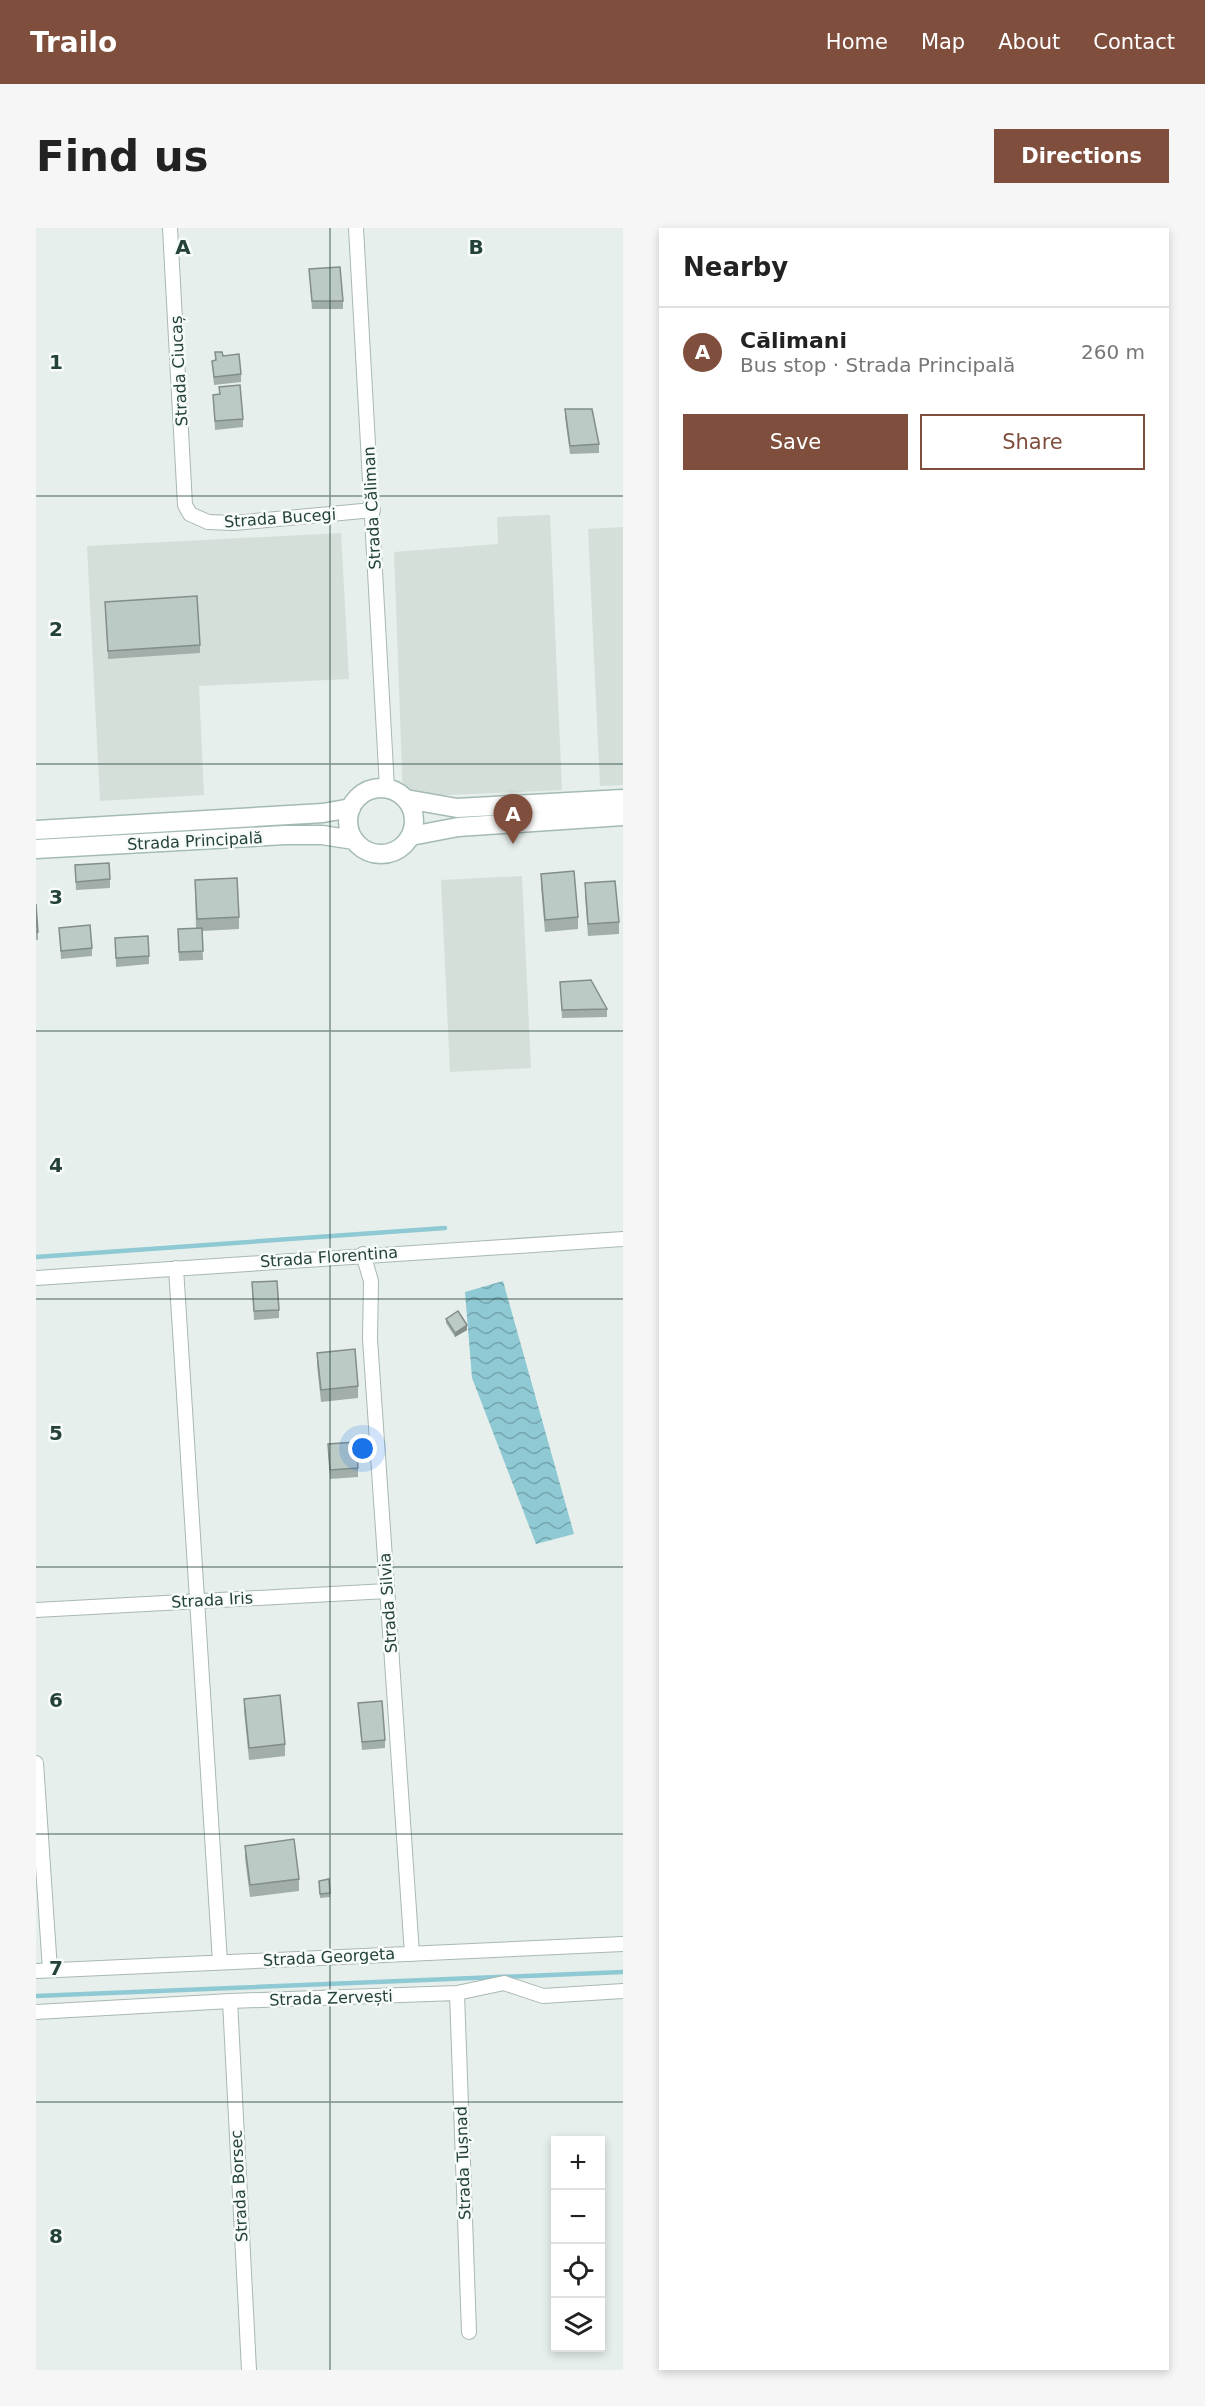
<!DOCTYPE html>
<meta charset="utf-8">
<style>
:root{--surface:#fff;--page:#f6f6f6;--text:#222;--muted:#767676;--line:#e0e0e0;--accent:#804e3d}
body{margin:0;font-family:"DejaVu Sans",sans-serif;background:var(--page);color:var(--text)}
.controls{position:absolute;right:18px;bottom:18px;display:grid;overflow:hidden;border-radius:0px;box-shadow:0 3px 9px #0003}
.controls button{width:54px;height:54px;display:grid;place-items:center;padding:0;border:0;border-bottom:2px solid var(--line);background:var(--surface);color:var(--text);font:30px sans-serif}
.you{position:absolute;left:327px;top:1221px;width:21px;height:21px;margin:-15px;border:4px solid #fff;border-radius:50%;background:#1a73e8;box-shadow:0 0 0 9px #1a73e833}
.badge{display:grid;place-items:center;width:39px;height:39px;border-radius:50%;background:var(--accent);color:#fff;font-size:20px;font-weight:700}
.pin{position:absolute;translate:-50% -50px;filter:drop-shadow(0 2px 3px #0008)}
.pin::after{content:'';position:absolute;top:32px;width:21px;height:18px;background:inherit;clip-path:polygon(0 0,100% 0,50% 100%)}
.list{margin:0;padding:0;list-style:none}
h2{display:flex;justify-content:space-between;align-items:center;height:78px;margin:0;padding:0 24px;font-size:26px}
h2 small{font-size:20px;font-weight:400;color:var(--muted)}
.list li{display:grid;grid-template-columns:39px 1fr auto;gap:18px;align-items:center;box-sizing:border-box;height:90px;padding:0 24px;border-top:2px solid var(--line)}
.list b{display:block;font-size:22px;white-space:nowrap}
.list p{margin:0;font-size:20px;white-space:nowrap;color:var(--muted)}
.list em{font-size:20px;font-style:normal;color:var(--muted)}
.actions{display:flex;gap:12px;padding:18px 24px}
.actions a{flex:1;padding:14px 0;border:2px solid var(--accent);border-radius:0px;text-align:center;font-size:21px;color:var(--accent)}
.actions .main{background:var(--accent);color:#fff}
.icon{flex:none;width:33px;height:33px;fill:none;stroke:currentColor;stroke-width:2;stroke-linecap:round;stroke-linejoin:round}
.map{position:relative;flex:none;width:587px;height:2142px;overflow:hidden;border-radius:0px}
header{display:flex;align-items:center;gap:36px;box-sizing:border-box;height:84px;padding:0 30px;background:var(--accent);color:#fff}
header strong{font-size:28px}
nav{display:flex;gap:33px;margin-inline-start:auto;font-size:21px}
.intro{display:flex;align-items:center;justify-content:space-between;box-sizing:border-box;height:144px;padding:0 36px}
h1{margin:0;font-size:42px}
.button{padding:15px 27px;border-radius:0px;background:var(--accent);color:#fff;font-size:21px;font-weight:700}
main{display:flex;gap:36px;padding:0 36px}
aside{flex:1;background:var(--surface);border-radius:0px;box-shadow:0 3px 9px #0003}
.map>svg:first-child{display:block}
.built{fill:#d4dfda}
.water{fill:url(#water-waves)}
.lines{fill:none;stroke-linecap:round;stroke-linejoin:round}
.stream{stroke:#8ec9d4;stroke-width:4.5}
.street-casing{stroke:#a8b8b2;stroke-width:16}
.secondary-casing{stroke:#a4bbb3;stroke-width:21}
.street{stroke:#fff;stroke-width:14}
.secondary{stroke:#fff;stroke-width:18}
.wall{fill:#a1aea9}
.shaded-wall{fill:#838d89}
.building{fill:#bbcac4;stroke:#838d89;stroke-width:1.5}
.grid{fill:none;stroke:#24423a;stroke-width:1.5;stroke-opacity:0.55}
.labels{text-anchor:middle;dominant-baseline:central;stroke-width:5;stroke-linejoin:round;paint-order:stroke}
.street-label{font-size:16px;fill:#24423a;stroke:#f7fbf9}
.grid-label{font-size:20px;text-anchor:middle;font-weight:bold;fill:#24423a;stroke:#f7fbf9;stroke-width:5;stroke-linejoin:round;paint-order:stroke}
</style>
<header>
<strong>Trailo</strong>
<nav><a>Home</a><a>Map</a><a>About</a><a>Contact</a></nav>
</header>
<div class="intro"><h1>Find us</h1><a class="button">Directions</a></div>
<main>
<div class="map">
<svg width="587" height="2142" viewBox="0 0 587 2142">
<defs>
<pattern id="water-waves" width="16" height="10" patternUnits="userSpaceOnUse" patternTransform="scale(1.5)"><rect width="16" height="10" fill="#8ec9d4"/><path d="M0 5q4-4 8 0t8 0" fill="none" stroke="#74a5ad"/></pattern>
</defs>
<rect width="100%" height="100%" fill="#e6efeb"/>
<path class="built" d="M514,287L526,562L367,569L358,324L462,316L461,289Z
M587,299V557L564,558L552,301Z
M305,305L313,451L163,458L168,567L64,573L51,318Z
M486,648L495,840L414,844L405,652Z"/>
<path class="water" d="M467,1053L538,1306L500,1316L436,1150L429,1064Z"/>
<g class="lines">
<path class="stream" d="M0,1029L409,1000
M0,1768L587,1744"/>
<defs>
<path id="street" d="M134,0L149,277L154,286L172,294L198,295L337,282
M320,0L351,560
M327,1026L335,1053L334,1111L376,1726
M140,1040L184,1734
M0,1050L587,1011
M0,1382L351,1363
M0,1535L14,1742
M0,1743L587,1716
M421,1765L433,2104
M194,1773L213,2142
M0,1784L194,1773L421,1765L468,1755L507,1768L587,1763"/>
<path id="secondary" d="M312 593a33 33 0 1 1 66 0a33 33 0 1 1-66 0Z
M370,571L421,580L587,571
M0,602L287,585L315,580
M375,608L422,599L587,588
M0,621L249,607H286L318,612"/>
</defs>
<use href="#street" class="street-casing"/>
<use href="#secondary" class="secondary-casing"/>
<use href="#street" class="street"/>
<use href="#secondary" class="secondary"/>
</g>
<path class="wall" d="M273,41L307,73V81H276Z
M179,124L187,128L205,146V154L178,157L176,133H179Z
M183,159L207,191V199L179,202L177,167L183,166Z
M529,181L563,216V225L534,226L529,189Z
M69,374L164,417V425L72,431Z
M39,637L74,651V660L40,662Z
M505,646L542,689V701L509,704L505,658Z
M159,652L203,689V701L166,703L167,732L143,733L142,709L160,700Z
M549,655L583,694V706L552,708L549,667Z
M0,676L2,704V712H0Z
M23,700L56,720V728L25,731Z
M79,710L113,728V736L80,739Z
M524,754L571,781V789L526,790Z
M216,1054L243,1082V1090L218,1092Z
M410,1091L431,1102L419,1109L410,1095Z
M281,1125L322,1158V1170L285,1174L281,1137Z
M292,1216L322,1240V1249L294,1251Z
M208,1471L249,1516V1528L213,1532L208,1483Z
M322,1475L349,1512V1520L326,1522Z
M209,1618L263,1651V1663L214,1669L209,1630Z
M283,1653L294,1665V1669L284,1670Z"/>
<path class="shaded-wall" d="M431,1097V1102L419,1109V1105Z"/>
<path class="building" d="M304,39L307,73H276L273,41Z
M179,124H186L187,128L203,126L205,146L178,149L176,133L180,132Z
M204,157L207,191L179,193L177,167L184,166L183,159Z
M529,181H556L563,216L534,218Z
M161,368L164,417L72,423L69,374Z
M73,635L74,651L40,654L39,637Z
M538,643L542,689L509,692L505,646Z
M201,650L203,689L161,691L159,652Z
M579,653L583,694L552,696L549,655Z
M0,676L2,704H0Z
M54,697L56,720L25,723L23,700Z
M166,700L167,723L143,724L142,701Z
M112,708L113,728L80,730L79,710Z
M555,752L571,781L526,782L524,754Z
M241,1053L243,1082L218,1083L216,1054Z
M422,1083L431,1097L419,1105L410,1091Z
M319,1121L322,1158L285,1162L281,1125Z
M320,1214L322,1240L294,1242L292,1216Z
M244,1467L249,1516L213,1520L208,1471Z
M346,1473L349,1512L326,1514L322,1475Z
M258,1611L263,1651L214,1657L209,1618Z
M293,1651L294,1665L284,1666L283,1653Z"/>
<path class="grid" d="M294,0V2142M0,268H587M0,536H587M0,803H587M0,1071H587M0,1339H587M0,1606H587M0,1874H587"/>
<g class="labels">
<g class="street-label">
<text transform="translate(143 143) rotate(-93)">Strada Ciucaș</text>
<text transform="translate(336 280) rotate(-93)">Strada Căliman</text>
<text transform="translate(244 290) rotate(-4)">Strada Bucegi</text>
<text transform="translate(159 613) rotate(-3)">Strada Principală</text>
<text transform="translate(293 1029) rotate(-4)">Strada Florentina</text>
<text transform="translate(176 1372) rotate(-3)">Strada Iris</text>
<text transform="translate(352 1375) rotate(-94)">Strada Silvia</text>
<text transform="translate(293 1729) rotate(-3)">Strada Georgeta</text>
<text transform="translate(295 1770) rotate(-2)">Strada Zervești</text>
<text transform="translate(427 1935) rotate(-92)">Strada Tușnad</text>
<text transform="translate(203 1958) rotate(-93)">Strada Borsec</text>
</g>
</g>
<g class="grid-label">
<text x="147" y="26">A</text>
<text x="440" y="26">B</text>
<text x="20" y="141">1</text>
<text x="20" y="408">2</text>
<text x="20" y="676">3</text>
<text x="20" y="944">4</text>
<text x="20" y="1212">5</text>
<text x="20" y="1479">6</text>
<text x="20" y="1747">7</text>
<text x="20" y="2015">8</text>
</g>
</svg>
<div class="controls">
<button>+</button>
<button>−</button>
<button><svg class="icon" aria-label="locate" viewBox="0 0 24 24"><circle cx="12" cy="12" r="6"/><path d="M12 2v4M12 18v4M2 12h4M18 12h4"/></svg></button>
<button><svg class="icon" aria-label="layers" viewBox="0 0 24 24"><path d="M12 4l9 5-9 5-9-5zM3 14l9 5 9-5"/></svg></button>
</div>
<div class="you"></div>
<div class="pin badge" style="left:477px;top:616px">A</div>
</div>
<aside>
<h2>Nearby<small></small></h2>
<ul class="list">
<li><span class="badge">A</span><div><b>Călimani</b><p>Bus stop · Strada Principală</p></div><em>260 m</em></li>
</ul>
<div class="actions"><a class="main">Save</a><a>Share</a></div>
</aside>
</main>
